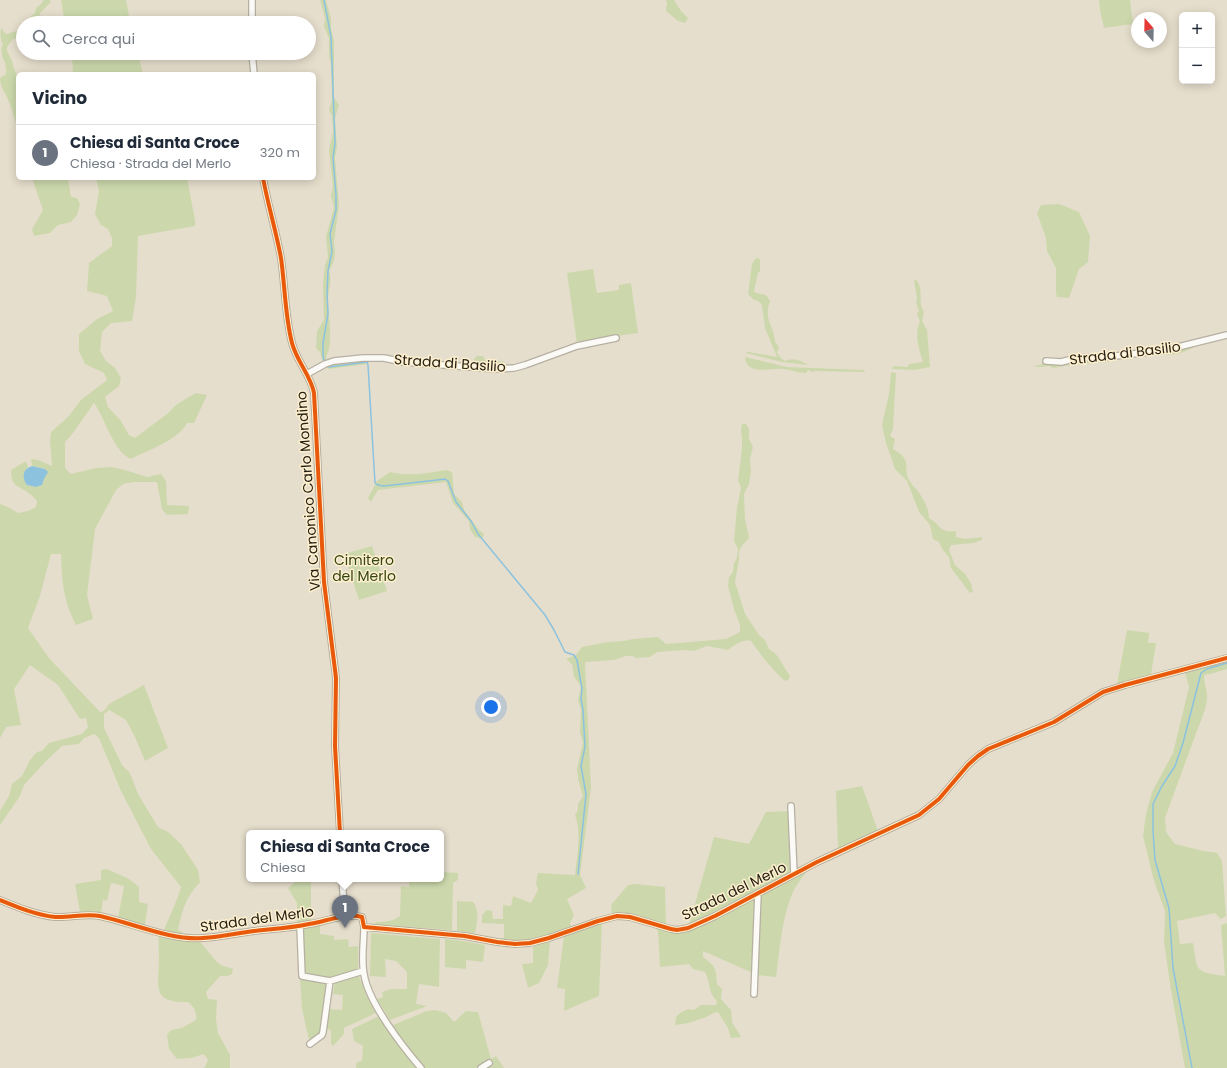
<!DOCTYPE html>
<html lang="it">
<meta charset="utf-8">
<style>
:root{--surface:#fff;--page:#f2f2f3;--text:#1f2937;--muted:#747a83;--line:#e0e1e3;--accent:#2563eb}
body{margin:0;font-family:Poppins,sans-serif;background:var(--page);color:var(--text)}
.controls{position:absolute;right:12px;top:12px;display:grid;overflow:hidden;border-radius:6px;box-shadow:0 2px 10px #0003}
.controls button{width:36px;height:36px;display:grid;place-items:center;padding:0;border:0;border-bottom:1px solid var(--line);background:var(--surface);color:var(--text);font:20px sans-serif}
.compass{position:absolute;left:1131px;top:12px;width:36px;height:36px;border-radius:50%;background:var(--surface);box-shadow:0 2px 10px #0003;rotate:340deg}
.you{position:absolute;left:491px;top:707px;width:14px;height:14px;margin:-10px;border:3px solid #fff;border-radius:50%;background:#1a73e8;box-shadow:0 0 0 6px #1a73e833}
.badge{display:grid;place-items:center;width:26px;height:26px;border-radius:50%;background:var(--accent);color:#fff;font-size:13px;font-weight:700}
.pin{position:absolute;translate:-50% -33px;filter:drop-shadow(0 1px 2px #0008)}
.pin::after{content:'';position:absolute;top:21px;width:14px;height:12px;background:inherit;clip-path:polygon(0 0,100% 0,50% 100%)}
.popup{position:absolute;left:246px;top:830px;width:198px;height:52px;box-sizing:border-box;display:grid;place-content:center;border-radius:6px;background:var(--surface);filter:drop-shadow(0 1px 3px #0005);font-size:13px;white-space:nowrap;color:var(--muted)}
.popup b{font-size:15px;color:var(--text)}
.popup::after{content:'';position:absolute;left:50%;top:100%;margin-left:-8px;border:8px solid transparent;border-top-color:var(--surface)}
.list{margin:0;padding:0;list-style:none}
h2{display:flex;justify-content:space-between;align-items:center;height:52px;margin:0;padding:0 16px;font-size:17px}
h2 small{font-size:13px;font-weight:400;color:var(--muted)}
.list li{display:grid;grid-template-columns:26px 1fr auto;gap:12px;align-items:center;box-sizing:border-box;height:56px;padding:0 16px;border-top:1px solid var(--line)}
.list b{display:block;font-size:15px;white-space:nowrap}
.list p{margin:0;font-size:13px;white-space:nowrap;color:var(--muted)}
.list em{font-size:13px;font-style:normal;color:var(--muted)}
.icon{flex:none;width:22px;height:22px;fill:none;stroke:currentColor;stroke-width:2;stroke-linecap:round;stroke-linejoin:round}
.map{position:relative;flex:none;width:1227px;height:1068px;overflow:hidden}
.search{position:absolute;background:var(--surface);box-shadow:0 2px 10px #0003;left:16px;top:16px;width:300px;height:44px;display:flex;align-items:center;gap:10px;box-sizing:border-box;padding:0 14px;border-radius:22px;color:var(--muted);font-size:15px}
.panel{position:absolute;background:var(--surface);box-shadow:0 2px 10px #0003;left:16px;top:72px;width:300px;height:108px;border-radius:6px}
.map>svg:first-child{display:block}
.green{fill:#ccd8ac}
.water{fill:#8cc2de}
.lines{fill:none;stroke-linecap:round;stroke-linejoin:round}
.stream{stroke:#8cc2de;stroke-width:1.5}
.minor-casing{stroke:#b6b0a2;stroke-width:8}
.minor{stroke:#fbfaf7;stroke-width:5.5}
.cycleway-casing{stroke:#feefce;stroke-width:6}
.cycleway{stroke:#e8590c;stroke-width:4}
.labels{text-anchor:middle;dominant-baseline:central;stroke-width:3;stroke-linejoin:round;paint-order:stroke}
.street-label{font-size:14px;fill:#252014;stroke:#feefce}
.park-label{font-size:14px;fill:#324510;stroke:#feefce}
</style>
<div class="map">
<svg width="1227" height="1068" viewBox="0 0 1227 1068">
<rect width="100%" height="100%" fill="#e6decc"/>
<path class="green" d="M43,0H50L51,2L40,13L39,23H24L35,13L36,8L42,3Z
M61,0H126L129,16L131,23H65Z
M320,0H326L331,19V29L334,40V98L339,105L335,118L337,147L335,158L339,205L334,242L335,253L334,261L329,271C332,281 329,288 328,298C328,313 334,345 326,356L327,361L323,363L320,352L316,348L317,331L324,320L323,284L325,265L328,257L326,237L334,207L331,196L333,187L329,150L333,132L332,116L329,110L332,100L331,64L329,57V38L324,27L325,18Z
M665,0H674L681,11L688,18L685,23L678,21L666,11L667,2Z
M1099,0H1130L1133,24L1104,28L1100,10Z
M23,24V36L13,39C3,52 7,48 12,61C14,67 14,71 18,76V129C14,120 13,111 9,102C6,93 0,88 0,78L6,74C6,70 6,67 5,63C2,56 0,51 3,44C0,39 0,34 1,28L6,34L17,31Z
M72,53H138L143,74H73Z
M32,178H68L71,197L77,198L80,204L77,215L71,222L58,225L50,233L34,236L32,229L43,210Z
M96,178H187L195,220V226L138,236L136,297L132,321L111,323L102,332L100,351L106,361L115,368L121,378L119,386L105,397L108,407L121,421L129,435L135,438L167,414L176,405L187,398L196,393L207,395L194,423H187C179,440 148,450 131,459C113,451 105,418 94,403L73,433L65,442V468L71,474L96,468L111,467L125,470L147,477L161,474L166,481L167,505L189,506L188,514L167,515L162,509L157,482H133L123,484L116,490L95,529L87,595L93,619L76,625C63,599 62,582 61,554H51L40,596L28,628L49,658L100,712L104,711L109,704L144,685L168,748L145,761L135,737L126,720L109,710L104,714V728L122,765L130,773L138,794L158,827L168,832L181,844L198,870L200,882C185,899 183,908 178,930L191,937L164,930C170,915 177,901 181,887L151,849L121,791L99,738L94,734L84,738L79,744L62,746L46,761L24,785L20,796L0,825V811L9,796L12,784L22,776L30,760L37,752L42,751L49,743L82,734L88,727L86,718L80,719L58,685L30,665L14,689L21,725L6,727L0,738V504L8,507L18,513L28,511L36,507L37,501C35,499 33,496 30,494C19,485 11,488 11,470L26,461L28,467C23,473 23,478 27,485L36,487L42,485L45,469L32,466L31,459L38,460L52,466L50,440L51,432L68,417L81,400L107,380L104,373L85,364L79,351V334L97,319L113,311L107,296L87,291L89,263L112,246V238L108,229L101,225L95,214L99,191Z
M1059,204L1079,212L1090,236L1088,262L1079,269L1069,298L1057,297L1056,293V268L1047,251L1046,238L1037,213L1041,205Z
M756,258L760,259V271L758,273L754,291L756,293L766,295L770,301C763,321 774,324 775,342L779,347L777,353L781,358L785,361C796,357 799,361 809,365L782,362L746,353V352H749L777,357L765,328L762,305L758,301L753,299L748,294L752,264Z
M593,269L597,293L619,290V285L631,283L638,333L616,336L577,343L567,273Z
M915,279C925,287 917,302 924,312L922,321L927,330L930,367L915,370L892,369L893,366L908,367L909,364L923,362C919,350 914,333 920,322L917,314L919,310L917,306L916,301L917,298L914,281Z
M1196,346C1184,353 1175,355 1162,355L1160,353Z
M477,356H483L485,360L492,362L503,361L505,366L472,365L474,359Z
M745,357L787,367L864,370L865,372L815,371L813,372L808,370L806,373C798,373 792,370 784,369C771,367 747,377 745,357Z
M1106,359L1109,362L1070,365L1053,368L1049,366L1042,367H1033L1045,363Z
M370,360L368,364L328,369L326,366L342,362Z
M891,372L896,373L893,429L890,436L895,439L893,449C914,461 902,466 909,480C911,484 914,487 917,490C923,498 929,508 929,518C942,525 938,533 956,531V537L965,539L982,537V540L973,543L951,545L949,550L955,565L965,574L971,583L973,592L970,593L951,568L949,557L942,549L939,542L933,539L930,525L919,512L907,481L895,469L886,443L882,425L889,394Z
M742,424H746L749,429V439L753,447L750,459L751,472L749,484L744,494L745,519L749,538L741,547L739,552V560L735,582L745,614L759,635L765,640L769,649L776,654L790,676L789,679L785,681C771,669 761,655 751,641C743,639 735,645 728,650L707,646L694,651L685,650L657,652L650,657L635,658L633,656H626L614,660L585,662L591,788L580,875L586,888L567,899L574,915L570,923L572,928L535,940L506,941L491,939L492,938H504V924L482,923V915L487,910L492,911L493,919H503V905L511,906L513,896L531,903L538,890L536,883L538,873L575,875C577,855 582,834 575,815L578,810V804L583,796L578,779L577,769L583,742L580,733L581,710L578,700L581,686L574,677L572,664L566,659L576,655L582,647L608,642L624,641L633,639L658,637L666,644L726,639L740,632V625L734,609L728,586L729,577L733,572L734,563L737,558L738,549L734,541L737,507L741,488L738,480L742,449V439L741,430Z
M446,470L452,472L454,494L462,502L464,510L478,529L484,534L482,539L475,537L470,529L469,521L453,503L446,482L378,490L371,502L368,498L377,481L390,472C409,477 427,473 446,470Z
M372,546L387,591L359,600L344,554Z
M1127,630L1149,633L1148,643H1156L1151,675L1117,684Z
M1227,661V669C1219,671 1212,674 1204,675C1204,682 1206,687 1207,694C1208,703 1202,719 1198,728L1165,818L1166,832L1175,844L1204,851L1217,853L1222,861L1226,916L1221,919L1215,913L1177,921L1180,944L1193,943C1198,973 1194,971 1225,976L1221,925L1227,923V1068H1185L1170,984L1164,941L1165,911L1154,881L1143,836L1146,814L1152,792L1173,753L1189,687L1185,672Z
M862,786L878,831L838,849L836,791Z
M789,811L791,872L689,925L714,837L749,844L766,812Z
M107,869L129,879L139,887V902L148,904L145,925L118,918L124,886L111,883L107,901L103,900L101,914L80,912L75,884L101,880V870Z
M808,870C804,876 798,882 795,888C782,913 780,949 776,977L756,975L760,895Z
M441,872L458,873V880L453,883L452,930L376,925L375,922C384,922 392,922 400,916L401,886L409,887V879H441Z
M299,879H310L311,883V921L297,923V903L288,888Z
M635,884L665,887L666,924C648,919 631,912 612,915L611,905L628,885Z
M756,897L753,973L703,951V957C716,967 716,968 717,984L722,989L721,999L731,1010L732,1022L741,1037L731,1038L728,1028L718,1012C711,1013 711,1015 706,1017C696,1021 686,1024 675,1025L676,1017L680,1013L688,1009L694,1010L701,1005H716L717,1001C707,991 711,984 705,972L693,969L689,964L660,967L658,931L655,927C667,930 677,934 689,931Z
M457,901L473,902C480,910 477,923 475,933L457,931Z
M602,923L599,996L564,1011L565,989L557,988L564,936Z
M320,925V934L334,936V940L348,939L349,947L358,946V971L330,979L303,975L301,929Z
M371,933L440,939L439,987L419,984L416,1004L427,1006L390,1020L377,999L383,997L382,992L391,989H407V972L396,961L385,959L386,977L370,976Z
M159,935L188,941H199C207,948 213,960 221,965C224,967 229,967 233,969L232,974L228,976H220L206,992L208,999L217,1000L216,1019L218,1033L230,1055V1068H203L205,1067L208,1060L204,1054L191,1058L177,1059L169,1049L167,1035L171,1030L182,1028L196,1020C197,1011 194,1007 188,1002C152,1003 158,988 159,960C159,951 158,944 159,935Z
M445,939L463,941L485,945L483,962L466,960V969L445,967Z
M550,940L548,965L539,983L528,988L522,964L533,963V946Z
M358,974L367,996L376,1013L344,1028V1034L333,1046L331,1044V1030L325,1028L328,1009L342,1010L343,995L333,994L335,981Z
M300,977L328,982L321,1032L309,1040L302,1009Z
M435,1010L446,1013L454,1022L466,1011L478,1012L491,1059L496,1056L504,1068H483L491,1063V1059L477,1068H425L401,1038L393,1025L427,1011Z
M379,1016L397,1044L416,1068H356L357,1062L362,1061L363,1046L354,1041L352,1029Z"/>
<path class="water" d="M32,466L45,469L48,472L44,479L42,485L36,487L27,485C22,478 22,469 32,466Z"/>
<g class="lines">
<path class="stream" d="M324,0L331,37L335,143L333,158L336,195V210L330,234L332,251L328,271L327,293L328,314L323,343V355L324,361
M329,367L367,362L368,365L375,483L378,485L384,486L437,480L445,479L448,481L456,502L471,521L478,534L545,615L554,630L565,652L574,655L577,660L582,689L581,699L583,710L585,747L581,766L586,794L578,874
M1192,1068L1173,968L1169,908L1155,860L1153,831V804L1162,786L1175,766L1183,743L1201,673L1207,669L1227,663"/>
<defs>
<path id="minor" d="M252,23V0
M252,53L254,74
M263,178C268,205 276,231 281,258C285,286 285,316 292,343C297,362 311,376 314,393L324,582L336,678L335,746L340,833
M1046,361L1061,362L1077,358L1107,357L1166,350L1227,335
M307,374L325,364L334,361L363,358H384L403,362L497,369L514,368L525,365L577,346L616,338
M791,806L794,874
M342,879L345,917
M0,900C17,907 36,915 55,917C70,918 85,913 100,916C132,923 172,941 203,938C221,937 237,933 254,931C272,929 291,928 309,924C325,922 346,912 362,917L364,927L465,936L497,942L515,944L530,943L549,938L598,921L617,916L630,917L671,929L677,930L688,928L715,916L817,862L919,815L939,799L968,765L978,756L988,749L1054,722L1103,692L1125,685L1227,658
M300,926L302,976L330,981
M364,927C364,942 361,959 364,974C368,1002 402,1046 421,1068
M754,994L758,893
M310,1044L322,1035L323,1032L330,981L363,971
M481,1068L489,1063"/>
</defs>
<use href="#minor" class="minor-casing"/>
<use href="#minor" class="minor"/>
<defs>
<path id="cycleway" d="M263,178C268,205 276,231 281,258C285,286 285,316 292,343C297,362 311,376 314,393L324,582L336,678L335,746L340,833
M0,900C17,907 36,915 55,917C70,918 85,913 100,916C132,923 172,941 203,938C221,937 237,933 254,931C272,929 291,928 309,924C325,922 346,912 362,917L364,927L465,936L497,942L515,944L530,943L549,938L598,921L617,916L630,917L671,929L677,930L688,928L715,916L817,862L919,815L939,799L968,765L978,756L988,749L1054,722L1103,692L1125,685L1227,658"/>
</defs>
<use href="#cycleway" class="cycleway-casing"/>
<use href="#cycleway" class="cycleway"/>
</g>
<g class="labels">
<g class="street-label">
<text transform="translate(1125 353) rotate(-7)">Strada di Basilio</text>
<text transform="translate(450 363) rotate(4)">Strada di Basilio</text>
<text transform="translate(308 491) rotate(-94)">Via Canonico Carlo Mondino</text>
<text transform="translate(734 891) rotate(-26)">Strada del Merlo</text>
<text transform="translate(257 919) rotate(-8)">Strada del Merlo</text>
</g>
<g class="park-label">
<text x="364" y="560">Cimitero<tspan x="364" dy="16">del Merlo</tspan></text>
</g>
</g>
</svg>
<div class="controls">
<button>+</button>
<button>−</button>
</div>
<svg class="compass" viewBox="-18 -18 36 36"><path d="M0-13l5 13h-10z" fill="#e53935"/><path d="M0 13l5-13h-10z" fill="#747a83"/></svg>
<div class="you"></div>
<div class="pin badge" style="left:345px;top:928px;background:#6b7280">1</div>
<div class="popup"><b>Chiesa di Santa Croce</b>Chiesa</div>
<div class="search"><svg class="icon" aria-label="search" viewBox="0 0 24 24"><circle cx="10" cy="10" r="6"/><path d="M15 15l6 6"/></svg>Cerca qui</div>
<section class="panel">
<h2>Vicino<small></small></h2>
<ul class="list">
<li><span class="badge" style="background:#6b7280">1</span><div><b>Chiesa di Santa Croce</b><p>Chiesa · Strada del Merlo</p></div><em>320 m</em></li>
</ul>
</section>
</div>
